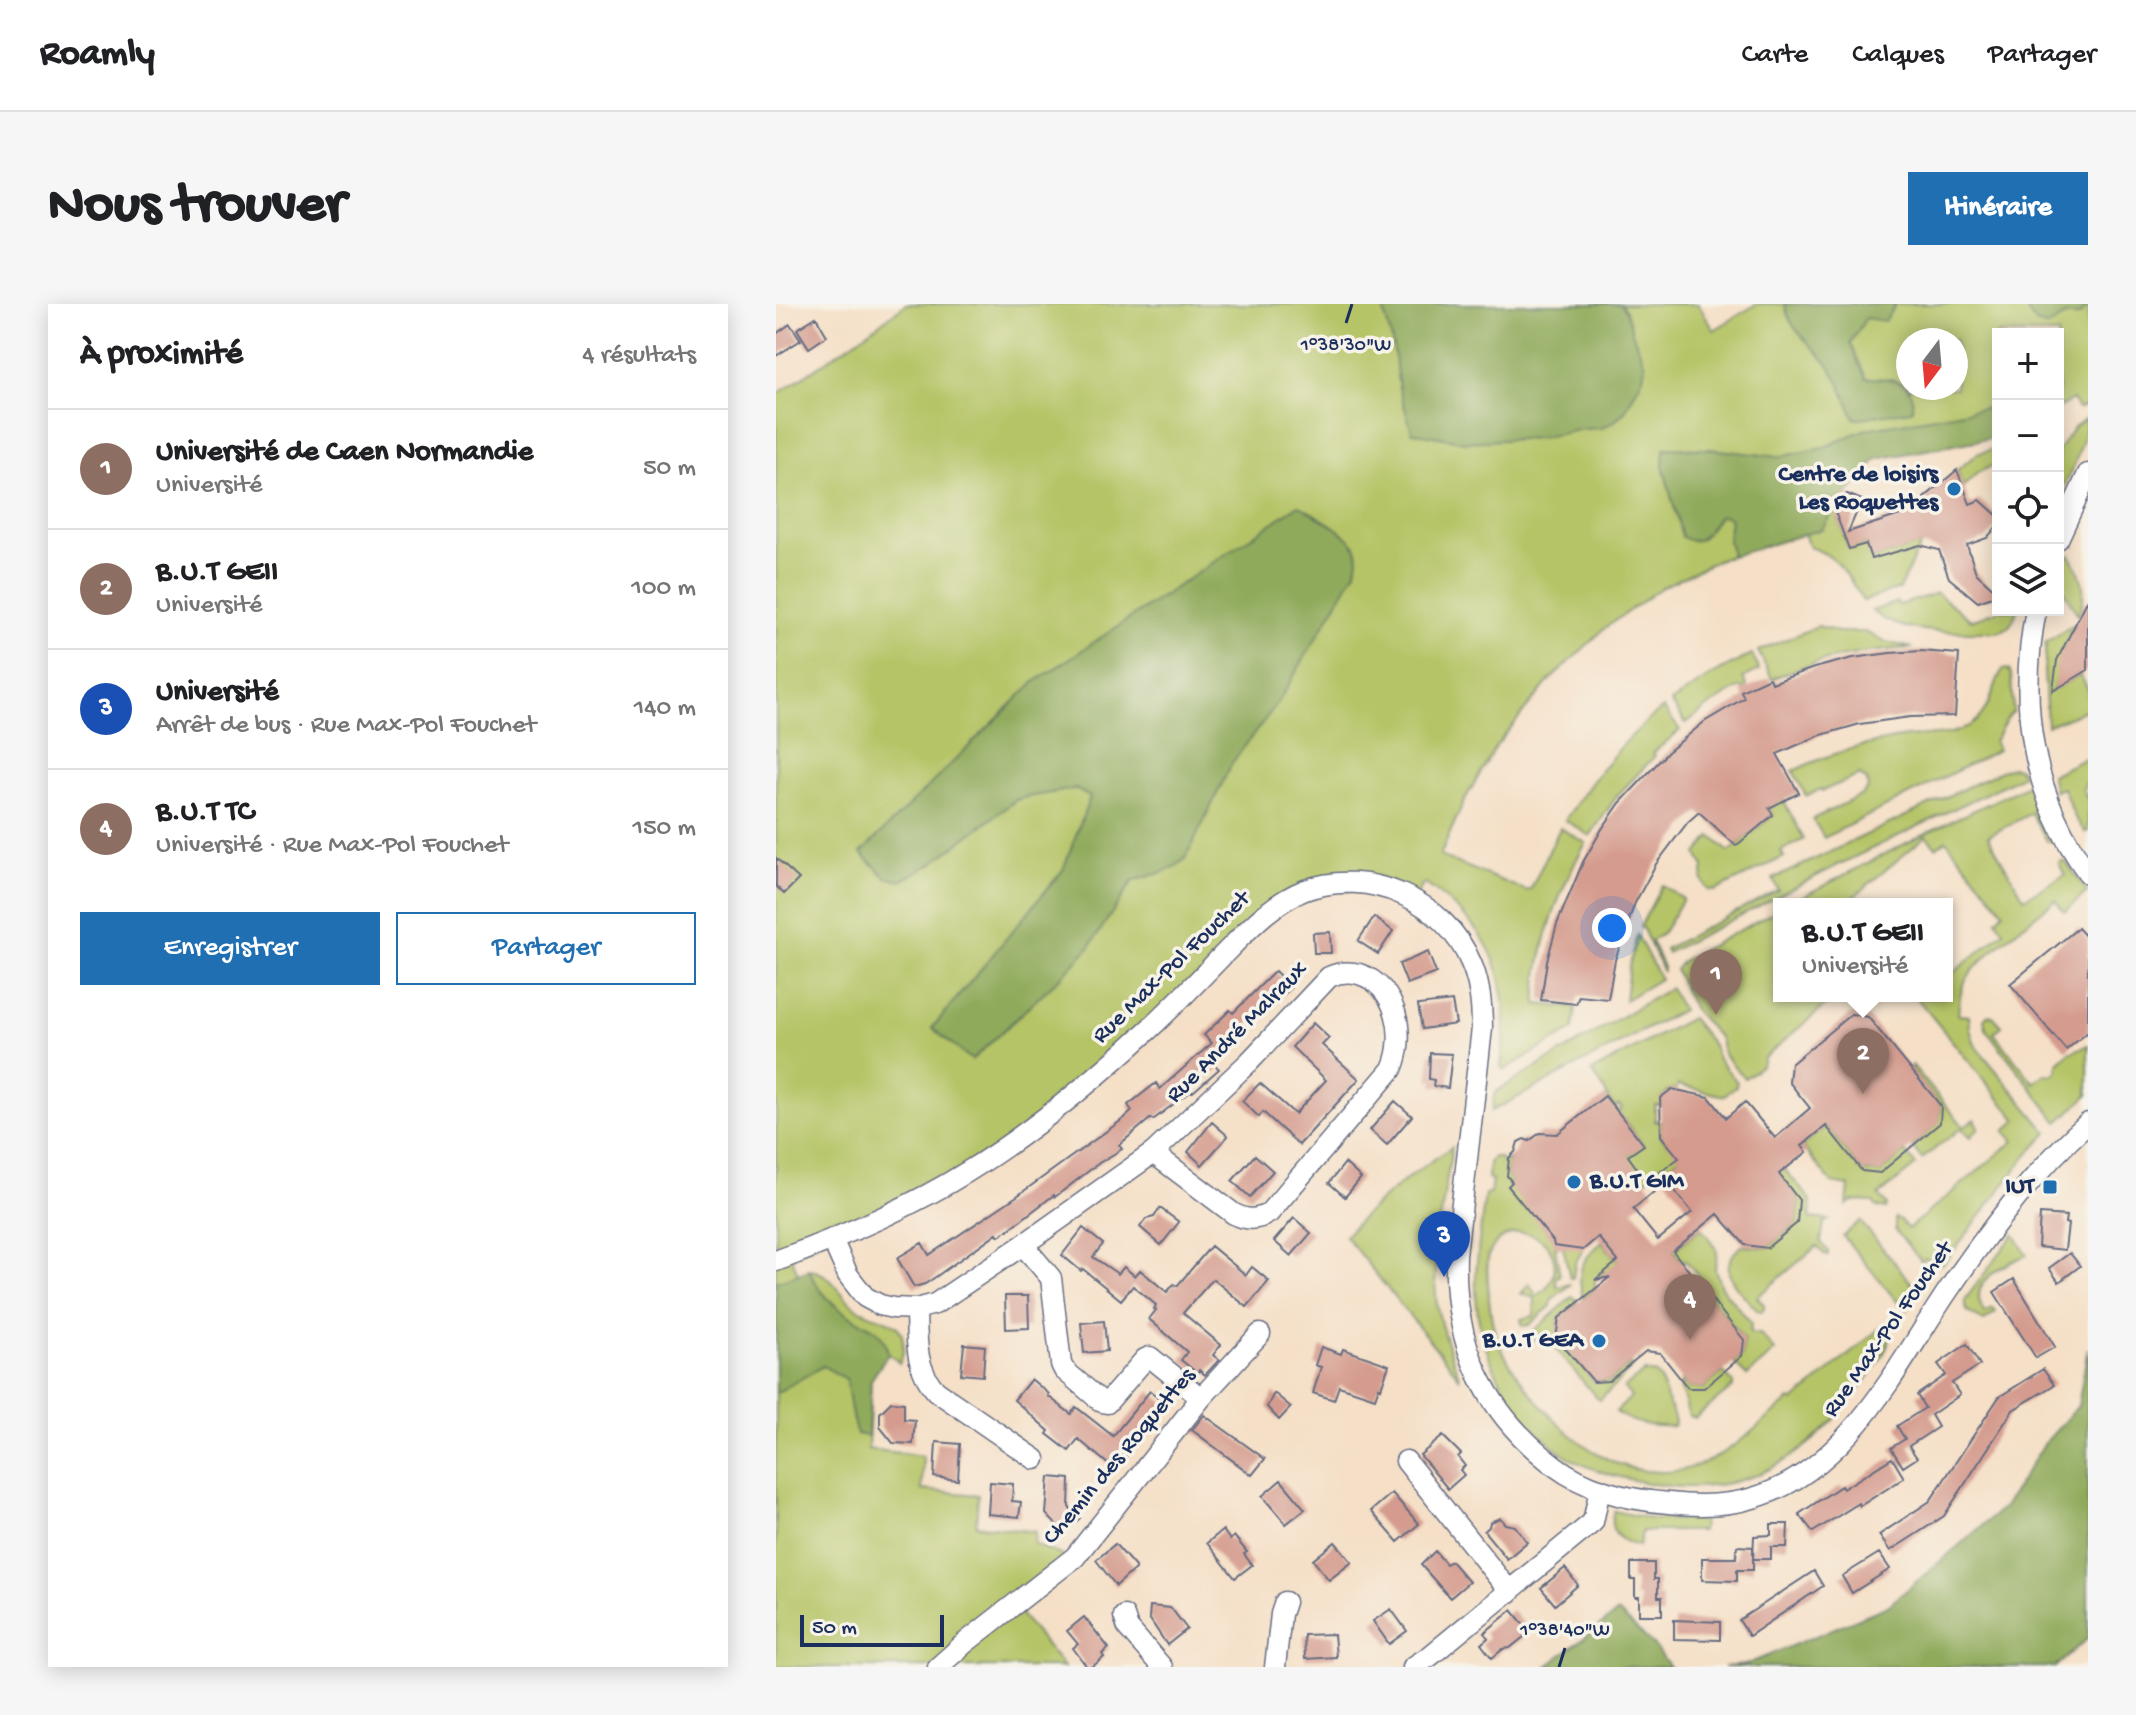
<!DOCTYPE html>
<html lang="fr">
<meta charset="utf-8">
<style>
:root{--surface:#fff;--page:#f6f6f6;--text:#202124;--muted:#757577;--line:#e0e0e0;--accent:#1f6fb2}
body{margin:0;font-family:"Gochi Hand",sans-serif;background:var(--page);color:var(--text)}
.controls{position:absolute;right:24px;top:24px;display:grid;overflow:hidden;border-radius:0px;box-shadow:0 4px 20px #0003}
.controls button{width:72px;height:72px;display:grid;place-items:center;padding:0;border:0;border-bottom:2px solid var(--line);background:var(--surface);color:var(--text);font:40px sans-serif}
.compass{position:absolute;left:1120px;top:24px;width:72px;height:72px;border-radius:50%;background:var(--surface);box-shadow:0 4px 20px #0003;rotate:196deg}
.scale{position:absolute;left:24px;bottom:20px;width:144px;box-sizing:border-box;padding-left:8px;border:4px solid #1b2f5e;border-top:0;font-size:22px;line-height:28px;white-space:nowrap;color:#1b2f5e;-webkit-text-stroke:6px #f7f3e8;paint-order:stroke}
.you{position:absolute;left:836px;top:624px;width:28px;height:28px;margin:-20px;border:6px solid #fff;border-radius:50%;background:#1a73e8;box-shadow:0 0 0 12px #1a73e833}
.badge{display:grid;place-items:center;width:52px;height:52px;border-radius:50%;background:var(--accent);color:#fff;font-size:26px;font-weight:700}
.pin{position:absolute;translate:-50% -66px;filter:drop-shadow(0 2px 4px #0008)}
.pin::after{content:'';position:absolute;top:42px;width:28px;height:24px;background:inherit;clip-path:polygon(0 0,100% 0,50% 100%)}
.popup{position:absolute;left:997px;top:594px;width:180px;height:104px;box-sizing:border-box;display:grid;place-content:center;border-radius:0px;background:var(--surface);filter:drop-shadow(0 2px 6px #0005);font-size:26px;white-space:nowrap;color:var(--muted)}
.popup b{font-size:30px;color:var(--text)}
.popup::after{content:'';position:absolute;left:50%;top:100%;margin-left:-16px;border:16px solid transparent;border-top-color:var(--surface)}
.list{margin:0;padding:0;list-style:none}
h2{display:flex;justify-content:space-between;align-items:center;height:104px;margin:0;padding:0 32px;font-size:34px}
h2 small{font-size:26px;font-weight:400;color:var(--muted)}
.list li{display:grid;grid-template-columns:52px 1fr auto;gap:24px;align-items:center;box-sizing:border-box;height:120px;padding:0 32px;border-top:2px solid var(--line)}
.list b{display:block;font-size:30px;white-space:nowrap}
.list p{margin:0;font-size:26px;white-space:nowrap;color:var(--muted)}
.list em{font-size:26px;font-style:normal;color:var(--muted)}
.actions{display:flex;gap:16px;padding:24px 32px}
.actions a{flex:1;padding:18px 0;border:2px solid var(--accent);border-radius:0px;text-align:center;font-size:28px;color:var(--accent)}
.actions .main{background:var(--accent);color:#fff}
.icon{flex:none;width:44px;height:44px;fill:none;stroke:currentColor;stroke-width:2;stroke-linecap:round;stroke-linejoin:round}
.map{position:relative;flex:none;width:1312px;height:1363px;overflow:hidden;border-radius:0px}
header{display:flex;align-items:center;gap:48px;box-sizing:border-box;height:112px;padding:0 40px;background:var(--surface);border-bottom:2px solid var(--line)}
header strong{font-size:38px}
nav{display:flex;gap:44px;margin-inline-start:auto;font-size:28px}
.intro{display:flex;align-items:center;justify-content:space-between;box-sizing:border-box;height:192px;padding:0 48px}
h1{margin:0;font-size:56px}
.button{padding:20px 36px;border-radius:0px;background:var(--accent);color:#fff;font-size:28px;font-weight:700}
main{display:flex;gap:48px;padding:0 48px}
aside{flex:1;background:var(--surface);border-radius:0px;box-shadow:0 4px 20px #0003}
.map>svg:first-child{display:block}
.green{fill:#b5c466;stroke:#687a62;stroke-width:2;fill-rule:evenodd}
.forest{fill:#90aa5b;stroke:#566c5c;stroke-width:2}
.building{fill:#d49b8e}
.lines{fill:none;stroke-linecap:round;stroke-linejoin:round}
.street-casing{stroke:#676d82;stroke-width:23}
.street{stroke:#fff;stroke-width:20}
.ticks{fill:none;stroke:#1b2f5e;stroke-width:3}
.poi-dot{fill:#1f6fb2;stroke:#f7f3e8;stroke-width:3}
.labels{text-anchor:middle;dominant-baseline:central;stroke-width:7;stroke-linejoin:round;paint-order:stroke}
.poi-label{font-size:24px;font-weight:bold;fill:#1b2f5e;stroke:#f7f3e8;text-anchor:end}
.street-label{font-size:24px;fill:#1b2f5e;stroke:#f7f3e8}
.ticks-label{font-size:20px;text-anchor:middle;fill:#1b2f5e;stroke:#f7f3e8;stroke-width:7;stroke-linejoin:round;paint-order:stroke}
</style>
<header>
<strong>Roamly</strong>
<nav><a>Carte</a><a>Calques</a><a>Partager</a></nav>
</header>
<div class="intro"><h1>Nous trouver</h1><a class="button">Itinéraire</a></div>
<main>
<aside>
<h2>À proximité<small>4 résultats</small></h2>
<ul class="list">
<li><span class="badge" style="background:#8d6e63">1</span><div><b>Université de Caen Normandie</b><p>Université</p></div><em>50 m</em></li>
<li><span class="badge" style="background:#8d6e63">2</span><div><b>B.U.T GEII</b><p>Université</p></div><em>100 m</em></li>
<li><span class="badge" style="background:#1a4fb4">3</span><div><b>Université</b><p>Arrêt de bus · Rue Max-Pol Fouchet</p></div><em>140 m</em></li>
<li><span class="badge" style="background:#8d6e63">4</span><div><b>B.U.T TC</b><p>Université · Rue Max-Pol Fouchet</p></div><em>150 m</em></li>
</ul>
<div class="actions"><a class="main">Enregistrer</a><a>Partager</a></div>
</aside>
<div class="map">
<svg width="1312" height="1363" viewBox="0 0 1312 1363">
<rect width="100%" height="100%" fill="#f7f3e8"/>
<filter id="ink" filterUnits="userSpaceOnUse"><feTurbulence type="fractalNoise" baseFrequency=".0125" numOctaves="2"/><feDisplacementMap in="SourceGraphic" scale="16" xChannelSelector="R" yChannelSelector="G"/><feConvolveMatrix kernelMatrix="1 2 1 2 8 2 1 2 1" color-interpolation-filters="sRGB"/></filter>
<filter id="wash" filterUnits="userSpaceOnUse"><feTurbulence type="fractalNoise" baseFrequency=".006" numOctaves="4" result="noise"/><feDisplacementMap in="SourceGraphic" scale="32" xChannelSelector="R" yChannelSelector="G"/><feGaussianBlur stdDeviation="1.8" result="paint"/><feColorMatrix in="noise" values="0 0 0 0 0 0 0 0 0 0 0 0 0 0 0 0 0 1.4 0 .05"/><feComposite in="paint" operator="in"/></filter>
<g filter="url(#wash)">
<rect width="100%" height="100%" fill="#f5dfc6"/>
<path class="green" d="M130,0H922L938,26L981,0H1312V101L1302,105L1296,96L1282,104V30H1222V121L1116,140L1054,192L1073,245L1090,240L1096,255L1145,240L1123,285L1087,297C1070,270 1065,253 1033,243L1028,230L944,255L886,283L829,324L772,378L720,442L687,499L664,552L751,587L755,585L784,524L810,539C785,580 758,652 761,700L800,704L797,726L728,766L725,762C737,676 721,628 648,579L638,595L623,588L530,586L224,846L15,952L43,1022L95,1076L92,1145L147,1152L146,1186L202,1191L200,1221L259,1228L258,1240L287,1252L298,1265L243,1309L288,1363H0V91L81,36ZM1132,36H1180V84H1132Z
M1309,115C1312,135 1292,175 1282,195V147L1298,123Z
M1222,144V159L1201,169L1187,183L1181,166L1201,150Z
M1294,251C1307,272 1312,288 1302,311L1282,277L1289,254Z
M1161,289L1195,316L1223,306H1241C1238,318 1233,326 1220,328C1181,327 1127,333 1096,307L1121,298L1123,301Z
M1299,320L1285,352L1277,386L1304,371L1312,385V404L1297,412L1271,421L1268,367L1270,338Z
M1042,322L1062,328H1089L1109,338L1137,344C1089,346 1040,355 996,375L982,347Z
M976,350L983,366L967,374L971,382L967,385L965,383L934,401L910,419L895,398L936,371Z
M1227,365L1233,366L1235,370L1237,408C1227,416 1226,427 1218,437L1222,446L1048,534L1037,515L1086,491L1092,484L1091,477L1084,471L1046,487L1045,485L1030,492L1017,467C1038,457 1059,449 1082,443C1098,439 1115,435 1131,433C1156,430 1183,434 1202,415C1216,401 1217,381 1227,365Z
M887,404L904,426L877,449L879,452L841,492L814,532L789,516C817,475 847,435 887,404Z
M1312,453V475L1307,485L1312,496V527L1309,528L1298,512L1287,484L1279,487L1275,471Z
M1236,463L1242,464L1248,471L1064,560L891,649L889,645L1002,586L997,575L1229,465Z
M1252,481L1277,534L1276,537H1271L1255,509L1212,532L1248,594L1289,571L1283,559L1286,557L1290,558L1311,588L1289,608L1279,596C1254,617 1202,653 1188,679C1183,689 1183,700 1182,711L1193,712L1194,725L1199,741L1272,829L1251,851L1169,958C1162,964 1155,960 1149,954L1145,957L1119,926V914L1123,915L1132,925L1238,837L1229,827L1241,816L1139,692L1147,694L1171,692V674L1228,627L1220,616L1228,608L1170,536L1160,543L1150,532L1069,600H1012L1154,527Z
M1003,488L1028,535L1005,547L1008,553L939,587L932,586L926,576L928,563L921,550L935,532L953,548L997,511L988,496Z
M886,581L907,595L886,630L875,637L887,663V668L867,625L864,623Z
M1003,605V692H1060L988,754L986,761L969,774L947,750L944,735L918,706L899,666L906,657Z
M861,631L884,675L849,696L853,663Z
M894,684L906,706L716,807L718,792L721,787Z
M1211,711L1217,712L1226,722L1218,729L1258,779L1269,770C1275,773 1279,771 1282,766V759L1293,749L1312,741V791L1282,818L1210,725L1208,715Z
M915,714L937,741L942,755L961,778L960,782L948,792L902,781L900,786L895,785L885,794V801H879V817H885V833L891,839L901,841L908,850L884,868L881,866L869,876L848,855L867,840L842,808L846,804L843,801L839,804C829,792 827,778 815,768Z
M1136,761L1188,823L1199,815L1203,823L1195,833L1185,824L1146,855L1136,842L1163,819L1165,802L1134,764Z
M1050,822L1086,867L1104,869L1129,848L1140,861L1103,891L1111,901L1110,905L1101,903L1097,898L1076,897L1071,901L1073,882L1056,879L1026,842Z
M676,843C669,888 657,947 660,991C662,1020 674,1047 684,1074L569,932C599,897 637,869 676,843Z
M717,853L724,854L727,859L733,854L731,871L736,878L733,882L807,946L799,959L797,974H794L787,942L779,943L784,972L780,973L781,983L795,980L775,996V1002L753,1021L748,1022L746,1020L745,1015L758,1012L759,994L745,990L753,980L761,992C774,983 781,972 778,956C772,924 728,919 714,948C710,957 711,968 712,978C714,1020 718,1038 743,1073C789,1137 860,1198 942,1152C968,1137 991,1114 1014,1096L1017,1098L1109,1020L1115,1029C1112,1051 1091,1074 1078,1092C1055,1123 1022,1153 985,1169C949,1184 910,1186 872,1179C846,1174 819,1168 796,1155C755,1131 724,1086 709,1041C692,992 703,941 709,890H714L716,876L712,874L713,859Z
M1004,860L1035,896L1034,914L1053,916L1048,919L1045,938L1052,947V951L1048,950L1041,942L981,993L988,1001V1005L985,1008L982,1007C964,986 936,967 965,942L991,944L1021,919L1023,896L998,865Z
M1084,917L1143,988L1131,1006L1124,1001L1067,932Z
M925,924L939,942L941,948L939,965L945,983L975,1019L974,1029L984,1030L999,1047L971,1072L958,1059L966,1052L968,1036L934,993L920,992L922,971L909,956L906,958L897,947Z
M1238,930L1251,951C1226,961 1188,979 1209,1009L1217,1004L1220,1008L1208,1017C1198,1011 1187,1009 1189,996Z
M826,938L847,964L842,969L829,968L819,976V985L807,994C800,967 805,956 826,938Z
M33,966C57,968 63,992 81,1004C91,1011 118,1017 122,1023C129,1033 129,1050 123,1059L119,1054L112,1050C107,1023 91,1024 72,1011C56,1001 40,983 33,966Z
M796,993L800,995L801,999L783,1014L781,1034L818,1078L833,1077L855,1060L857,1063L824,1096L821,1094L766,1029L753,1039L749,1035Z
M868,1068L880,1070L884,1075L898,1114L899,1118L897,1122C877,1123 856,1120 840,1108L855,1093L848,1084Z
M947,1068L957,1079V1083L919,1114L913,1112L904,1082L906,1077L912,1084H928Z
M838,1207L875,1215L927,1216L926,1227H866L863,1242C844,1238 830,1227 838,1207Z"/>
<path class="forest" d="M606,0H844L850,7L856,28L869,61L867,73L849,107L839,117L826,124L807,125L764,134L689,138L636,128L623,84L617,41Z
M1009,0H1120L1109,17L1090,14L1074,39L1090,74C1114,74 1140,74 1136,106L1079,115C1072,100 1066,82 1057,68C1044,44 1012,29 1009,0Z
M1246,0H1312V1L1304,12H1289L1272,23L1260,19Z
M1222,102V133L1101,155L1058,205L1046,225L956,252L952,237L954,213L944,211C932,224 927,245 906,233L887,162L888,144L935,145L1003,153L1046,144L1090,125Z
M523,201C538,211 570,227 579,242C584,251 581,259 580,267L503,397L456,459L410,554C393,571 376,569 356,578L313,644L291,667L196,756L156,724L287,566L314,493L299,485L251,493L240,496L154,561L125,577L110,573L85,549L257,379Z
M33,966C40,983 54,999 69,1009C91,1026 105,1018 112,1050L95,1076L92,1132L81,1130C74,1112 74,1094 70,1075L47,1062L0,1089V978Z
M1312,1044V1334L1279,1363H948L969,1361L1112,1302L1228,1203L1268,1140L1302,1102Z
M842,1308L880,1344L894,1363H770Z"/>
<g id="blocks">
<path class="building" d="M40,13L51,32L33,44L21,25Z
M14,20L25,36L0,52V30Z
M1181,166L1194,200L1204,196L1222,212V221L1211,234L1191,241L1200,269L1222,289V291L1202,298L1173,274L1163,246L1144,241L1095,255L1090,240L1073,245L1058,205L1071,190L1086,196L1072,228L1148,203V194Z
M1312,295V366L1277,387L1281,356Z
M1145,347L1183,350L1179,412L1134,413L1084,420L1042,432L1001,450L1023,489L993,504L997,511L960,542L923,508L912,518L880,560L859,599L839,656L832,695L803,692L800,700L765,696L771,657L781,620L807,558L826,525L844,499L892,448L928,418L968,394L965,387L993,374L996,379L1038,364L1077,354L1114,349Z
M0,554L23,575L8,590L0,582Z
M598,613L617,627L602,650L582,637Z
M1302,624L1312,635V728L1290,746L1234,680Z
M554,628L555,649H538L537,629Z
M652,648L660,669L631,680L623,660Z
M499,667L515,683L487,712L484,709L436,758L443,765L417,788L416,787L408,792L377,816L375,814L343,841L346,845L323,859L279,893L278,891L232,926L223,932L221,929L161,972L149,980L138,983L121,954L146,939L153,951L241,892L350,813L356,807L352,801L380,779L384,785L436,739L428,731L454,706L457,709Z
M676,697L680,720L646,725L642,701Z
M1075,710L1092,713L1165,802L1164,819L1104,869L1086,867L1050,822L1026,842L1031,848L1003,870L1023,896L1021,919L991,944L969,941L942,910L897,947L917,972V992L934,993L968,1036L966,1052L928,1084H912L884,1049L870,1047L833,1077L818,1078L780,1034L783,1014L834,973L819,976L842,957L822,933L807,946L778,942L777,937L732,882L736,878L731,872L733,854L739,848L742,838L748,835L753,837L764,829L781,830L829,792L868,841L852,852L878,888L857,905L882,936L916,908L884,868L903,854L885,832L884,794L896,785L933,793L950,814L969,798L999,834L1034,804L1013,778L1015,760Z
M537,719L553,734L546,741L583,775L523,841L487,808L483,813L466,797L484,779L519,810L550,776L516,743Z
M654,749L676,750L672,784L657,782L658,776L653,775Z
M619,797L636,812L611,841L594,826Z
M436,818L452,832L426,861L412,848Z
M479,851L497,867L474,893L456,877Z
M569,859L585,874L569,893L553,879Z
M384,904L403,918L385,941L364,923L370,915L378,913Z
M1264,910L1290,912L1289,919L1292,920L1289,946L1262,943Z
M518,914L535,929L515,952L498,937Z
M307,924L327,940L317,953L342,970L348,963L359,972L364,966L391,988L398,980L401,982L435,942L470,971L476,963L493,977L471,1003L437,975L407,1009L445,1041L437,1051L443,1056L429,1071L423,1066L421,1069L405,1056L411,1048L373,1015L380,1006L378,1005L380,1001L357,982L345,996L307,965L305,967L286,951Z
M1294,949L1304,962L1283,978L1273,964Z
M1238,975L1279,1043L1260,1054L1218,988Z
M229,992H252L253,1024L230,1025Z
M328,1017L331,1047L308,1049L305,1019Z
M188,1040L209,1042L207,1072L185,1070Z
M1191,1040L1204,1061L1176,1079L1184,1091L1155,1111L1162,1123L1133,1142L1141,1154L1127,1163L1115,1144L1129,1135L1121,1122L1149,1104L1141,1091L1170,1071L1162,1060Z
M545,1043L565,1050L567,1045L613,1061L605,1084L603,1083L599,1094L563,1082L558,1096L537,1089L545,1063L539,1061Z
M1267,1065L1278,1081L1237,1106L1168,1212L1114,1247L1103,1231L1154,1197L1223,1093Z
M255,1075L273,1090L272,1092L295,1110L300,1103L337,1132L374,1087L391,1101L339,1166L302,1135L293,1147L271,1130L273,1127L238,1096Z
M498,1089L515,1103L503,1116L491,1103Z
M115,1098L128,1099V1115L139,1116L137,1140L117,1139L104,1123V1109Z
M428,1111L489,1155L476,1171L416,1126Z
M667,1132L685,1150L682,1153L689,1162L684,1166L688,1171L672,1185L644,1151Z
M160,1138L184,1140L182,1176L158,1173Z
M1116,1154L1128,1174L1084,1202L1083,1199L1037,1228L1023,1210L1065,1182L1067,1185Z
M273,1173L294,1175L293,1203L304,1214L288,1229L270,1210Z
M505,1176L529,1205L510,1220L486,1192Z
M214,1178L237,1180L236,1197L245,1198L243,1213L212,1210Z
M616,1189L643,1220L622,1238L595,1207Z
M724,1214L729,1220L739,1222L751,1238L731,1255L708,1227L713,1223L714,1218Z
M995,1220H1012L1011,1243H995V1255H977L978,1232L995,1231Z
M447,1226L454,1236L458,1232L471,1248L468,1250L476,1261L459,1274L431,1239Z
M559,1238L576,1258L553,1276L537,1256Z
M339,1240L360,1264L340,1282L320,1256Z
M961,1242L977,1243V1266H961V1277L926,1276V1254H960Z
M659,1247L670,1260L675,1257L693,1278L674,1294L645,1261Z
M1103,1249L1114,1265L1076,1289L1066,1272Z
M855,1259H878V1275H882V1293H886V1311H863V1293H859V1276H855Z
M789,1264L802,1281L779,1301L765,1284Z
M1038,1267L1047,1282L973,1332L963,1316Z
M374,1302L395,1304L411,1325L391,1341L373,1314Z
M615,1305L631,1327L613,1340L597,1317Z
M736,1306L754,1328L734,1344L727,1345L716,1354L705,1340L712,1334L708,1329Z
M308,1313L333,1344L326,1350L328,1353L316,1363H311L297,1344L302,1340L291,1327Z
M898,1316L944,1318V1336L898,1335Z
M558,1330L560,1353L529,1355L528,1331Z"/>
</g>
</g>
<g filter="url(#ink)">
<use href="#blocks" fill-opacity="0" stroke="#676d82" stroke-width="2"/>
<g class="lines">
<defs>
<path id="street" d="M1282,235L1312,170
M1260,306C1242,398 1255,492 1312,569
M56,935L72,971L89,993L104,1001L117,1004L140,1005L159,1000L247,941L377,849L474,757L553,673C563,668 572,667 583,670C621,682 631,732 616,765L493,909C481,917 470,916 458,910L377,849
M247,941L275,974L285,1060L288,1066L326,1098L331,1099L369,1055L374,1053L425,1094
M0,957C65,933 132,905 191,868C256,828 316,778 372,726C397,703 421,678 445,653C470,628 495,599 529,586C592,563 669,596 695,659C704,679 706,702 706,724L680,951C677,1040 708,1108 779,1162C811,1186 853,1196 893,1199C920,1202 951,1202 977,1194C1069,1168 1120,1065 1169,991C1211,929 1256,869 1312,819
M140,1005C141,1035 138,1063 160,1087L259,1155
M630,1157L734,1288
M348,1312L352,1324L386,1363
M162,1363L189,1339L299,1253L425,1094L484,1030
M499,1363L505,1310L509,1298
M637,1363L654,1352L817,1218L824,1185"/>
</defs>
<use href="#street" class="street-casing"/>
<use href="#street" class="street"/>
</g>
</g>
<path class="ticks" d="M570,19L576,0M783,1363L789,1344"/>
<g class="poi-dot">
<circle cx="1178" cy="185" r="8"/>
<circle cx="798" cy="878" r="8"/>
<rect x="1266" y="875" width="16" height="16" rx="4"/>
<circle cx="823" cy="1037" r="8"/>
</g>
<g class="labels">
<g class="poi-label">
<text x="1162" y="171">Centre de loisirs<tspan x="1162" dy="28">Les Roquettes</tspan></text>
<text x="814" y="878" text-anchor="start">B.U.T GIM</text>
<text x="1258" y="883">IUT</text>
<text x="807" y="1037">B.U.T GEA</text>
</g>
<g class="street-label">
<text transform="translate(396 664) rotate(-44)">Rue Max-Pol Fouchet</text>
<text transform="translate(462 729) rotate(-45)">Rue André Malraux</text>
<text transform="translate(1113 1026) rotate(-55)">Rue Max-Pol Fouchet</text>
<text transform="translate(344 1153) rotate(-50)">Chemin des Roquettes</text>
</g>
</g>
<g class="ticks-label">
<text x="570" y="46">1°38'30"W</text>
<text x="789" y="1331">1°38'40"W</text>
</g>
</svg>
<div class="controls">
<button>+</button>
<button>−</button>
<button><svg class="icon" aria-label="locate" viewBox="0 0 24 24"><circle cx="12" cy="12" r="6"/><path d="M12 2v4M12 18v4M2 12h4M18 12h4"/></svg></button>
<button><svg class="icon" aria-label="layers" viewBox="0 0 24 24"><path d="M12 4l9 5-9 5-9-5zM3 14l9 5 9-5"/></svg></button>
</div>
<svg class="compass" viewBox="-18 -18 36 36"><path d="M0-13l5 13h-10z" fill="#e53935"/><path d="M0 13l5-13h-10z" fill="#757577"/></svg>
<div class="scale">50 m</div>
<div class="you"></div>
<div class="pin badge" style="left:940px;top:711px;background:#8d6e63">1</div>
<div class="pin badge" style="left:1087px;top:790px;background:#8d6e63">2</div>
<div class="popup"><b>B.U.T GEII</b>Université</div>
<div class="pin badge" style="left:668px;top:973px;background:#1a4fb4">3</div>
<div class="pin badge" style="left:914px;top:1036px;background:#8d6e63">4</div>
</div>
</main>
